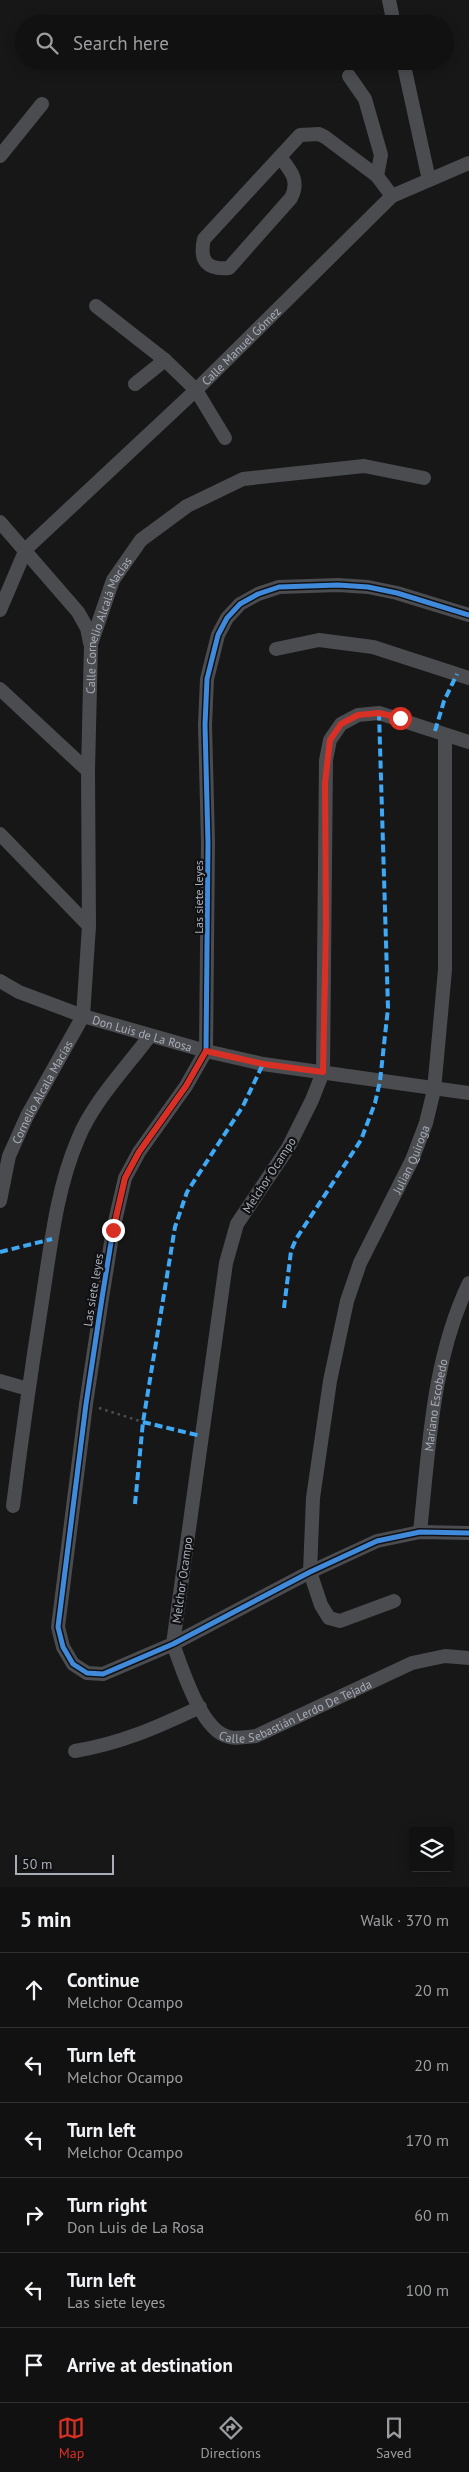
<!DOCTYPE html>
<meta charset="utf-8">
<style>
:root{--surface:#111;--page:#1a1a1a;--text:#f1f3f6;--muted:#9c9d9f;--line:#303131;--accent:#d93025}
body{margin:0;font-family:"PT Sans",sans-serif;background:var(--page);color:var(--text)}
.controls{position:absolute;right:15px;bottom:15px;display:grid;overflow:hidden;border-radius:5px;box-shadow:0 2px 12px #0003}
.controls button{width:45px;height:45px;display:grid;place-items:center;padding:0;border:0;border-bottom:1px solid var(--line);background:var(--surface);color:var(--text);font:25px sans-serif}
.scale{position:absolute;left:15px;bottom:12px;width:99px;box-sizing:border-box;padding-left:5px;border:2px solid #a8adb8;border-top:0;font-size:14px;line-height:18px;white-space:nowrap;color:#a8adb8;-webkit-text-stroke:4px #111113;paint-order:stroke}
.stop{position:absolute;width:15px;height:15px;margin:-11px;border:4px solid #d93025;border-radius:50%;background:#fff}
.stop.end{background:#d93025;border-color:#fff;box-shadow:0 1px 5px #0008}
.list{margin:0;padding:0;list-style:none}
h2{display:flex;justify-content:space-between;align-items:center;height:65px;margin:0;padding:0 20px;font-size:21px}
h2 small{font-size:16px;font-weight:400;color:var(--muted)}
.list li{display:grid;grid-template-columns:32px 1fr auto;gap:15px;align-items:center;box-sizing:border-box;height:75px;padding:0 20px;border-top:1px solid var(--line)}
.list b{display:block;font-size:19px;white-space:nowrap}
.list p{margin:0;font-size:16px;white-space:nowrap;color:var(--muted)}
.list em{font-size:16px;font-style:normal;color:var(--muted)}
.icon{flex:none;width:28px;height:28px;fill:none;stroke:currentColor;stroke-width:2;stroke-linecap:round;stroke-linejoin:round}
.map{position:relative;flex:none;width:469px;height:1887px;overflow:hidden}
.search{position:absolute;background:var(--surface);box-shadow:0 2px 12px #0003;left:15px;right:15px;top:15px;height:55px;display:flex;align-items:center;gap:12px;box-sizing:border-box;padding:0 18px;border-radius:28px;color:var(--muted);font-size:19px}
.sheet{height:515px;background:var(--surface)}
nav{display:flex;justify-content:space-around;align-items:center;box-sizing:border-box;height:70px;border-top:1px solid var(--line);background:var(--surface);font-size:14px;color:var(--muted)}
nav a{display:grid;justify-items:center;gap:2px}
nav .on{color:var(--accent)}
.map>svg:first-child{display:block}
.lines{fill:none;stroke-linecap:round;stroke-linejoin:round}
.path{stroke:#4d4e52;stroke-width:2.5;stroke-dasharray:2.5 4;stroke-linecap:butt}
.minor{stroke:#4b4c50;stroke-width:14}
.quiet{stroke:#3fa9f5;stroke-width:4;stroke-dasharray:8 4;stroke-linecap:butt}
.cycleway-casing{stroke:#111113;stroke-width:8}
.cycleway{stroke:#408adc;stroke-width:5}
.route{stroke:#d93025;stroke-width:6}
.labels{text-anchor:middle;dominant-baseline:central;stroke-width:4.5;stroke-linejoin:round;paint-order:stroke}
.street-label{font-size:12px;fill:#a8adb8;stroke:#111113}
</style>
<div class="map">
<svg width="469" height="1887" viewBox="0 0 469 1887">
<rect width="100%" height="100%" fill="#171717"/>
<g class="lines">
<path class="path" d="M99,1408L143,1422"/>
<g class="minor">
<path d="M389,0L394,24"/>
<path d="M403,61L429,180"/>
<path d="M349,76L365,99L381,155L377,176"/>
<path d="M0,156L42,104"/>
<path d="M280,157C291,171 300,181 291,198L229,268C207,270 199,261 204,239L300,135L319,134L325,137L377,176L392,196"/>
<path d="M96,306L165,360L196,390L225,438"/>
<path d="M135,384L165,360"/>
<path d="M0,522L78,612L87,628L90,643"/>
<path id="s1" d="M0,610L26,549L196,390L392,196L469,163"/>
<path d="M469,615L397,593L368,587L338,585L279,587L258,594L240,604L227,618L218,635L207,679L205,725L208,843L206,1051L186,1086L139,1152L125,1178L113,1230L102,1298L86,1404L58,1627L63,1647L73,1664L87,1673L103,1674L173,1644L310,1572L377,1541L420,1532L469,1533"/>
<path d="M276,649L319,640L373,647L469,678"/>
<path d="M0,689L88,771"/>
<path id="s2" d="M469,742L379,713L358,715L341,724L330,740L326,760L323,1072L312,1100L288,1148L237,1224L226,1263L173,1644C182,1668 201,1731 229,1737C237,1739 247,1737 256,1736L412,1663L445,1656L469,1658"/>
<path d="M0,834L89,926"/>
<path id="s3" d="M0,981L19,992L83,1016L206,1051L263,1064L469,1093"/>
<path id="s4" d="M0,1201L9,1156L27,1116L83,1016L89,926L88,771L91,644L113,580L141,540L187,506L243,479L364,466L424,478"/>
<path d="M0,1381L28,1389"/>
<path d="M13,1506C22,1435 32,1365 43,1295C51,1243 57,1188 78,1139C93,1102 125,1069 149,1037"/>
<path id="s5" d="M420,1532C429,1448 432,1360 469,1283"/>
<path id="s6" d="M394,1601L340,1621L329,1618L321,1605L310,1572L313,1498L330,1381L347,1301L360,1263L412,1160L426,1123L434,1090L445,970V735"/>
<path d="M75,1751C122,1743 158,1727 200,1707"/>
</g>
<path class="quiet" d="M435,731L444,701L457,674
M0,1252L52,1239
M284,1308L291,1251L296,1239L361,1140L375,1103L380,1081L388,1008L379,713
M143,1422L201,1436
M135,1504L143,1422L175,1227L187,1192L243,1106L263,1064"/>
<defs>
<path id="cycleway" d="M469,615L397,593L368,587L338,585L279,587L258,594L240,604L227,618L218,635L207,679L205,725L208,843L206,1051L186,1086L139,1152L125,1178L113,1230L102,1298L86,1404L58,1627L63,1647L73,1664L87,1673L103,1674L173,1644L310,1572L377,1541L420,1532L469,1533"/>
</defs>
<use href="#cycleway" class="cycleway-casing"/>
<use href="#cycleway" class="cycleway"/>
</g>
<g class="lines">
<path class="route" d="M113,1230L125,1178L139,1152L186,1086L206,1051L263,1064L323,1072L326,926L325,783L330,740L341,724L358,715L379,713L400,718"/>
</g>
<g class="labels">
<g class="street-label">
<text stroke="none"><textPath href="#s1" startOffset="362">Calle Manuel Gómez</textPath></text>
<text stroke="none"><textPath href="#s4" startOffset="599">Calle Cornelio Alcalá Macías</textPath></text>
<text transform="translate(198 897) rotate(-90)">Las siete leyes</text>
<text stroke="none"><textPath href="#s3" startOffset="152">Don Luis de La Rosa</textPath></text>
<text stroke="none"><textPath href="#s4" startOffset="118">Cornelio Alcala Macías</textPath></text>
<text stroke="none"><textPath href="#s6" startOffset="549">Julian Quiroga</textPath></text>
<text transform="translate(269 1175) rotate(-57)">Melchor Ocampo</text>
<text transform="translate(93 1290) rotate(-81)">Las siete leyes</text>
<text stroke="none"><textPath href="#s5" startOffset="128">Mariano Escobedo</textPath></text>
<text transform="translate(182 1580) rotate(-82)">Melchor Ocampo</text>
<text stroke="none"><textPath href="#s2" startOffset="1271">Calle Sebastián Lerdo De Tejada</textPath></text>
</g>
</g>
</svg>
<div class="controls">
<button><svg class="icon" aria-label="layers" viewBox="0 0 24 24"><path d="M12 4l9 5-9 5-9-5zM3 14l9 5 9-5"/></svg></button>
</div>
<div class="scale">50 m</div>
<div class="stop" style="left:400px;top:718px"></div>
<div class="stop end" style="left:113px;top:1230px"></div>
<div class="search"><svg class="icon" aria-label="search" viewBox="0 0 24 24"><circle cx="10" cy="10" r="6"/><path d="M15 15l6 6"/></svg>Search here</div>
</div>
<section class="sheet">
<h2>5 min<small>Walk · 370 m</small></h2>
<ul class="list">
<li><svg class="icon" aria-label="ahead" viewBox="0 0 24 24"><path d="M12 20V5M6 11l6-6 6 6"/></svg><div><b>Continue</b><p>Melchor Ocampo</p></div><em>20 m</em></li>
<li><svg class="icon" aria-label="left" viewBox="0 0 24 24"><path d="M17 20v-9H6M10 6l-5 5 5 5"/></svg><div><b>Turn left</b><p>Melchor Ocampo</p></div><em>20 m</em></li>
<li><svg class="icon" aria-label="left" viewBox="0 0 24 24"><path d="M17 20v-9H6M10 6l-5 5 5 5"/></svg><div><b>Turn left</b><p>Melchor Ocampo</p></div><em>170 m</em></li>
<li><svg class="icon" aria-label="right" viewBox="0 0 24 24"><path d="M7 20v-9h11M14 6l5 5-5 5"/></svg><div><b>Turn right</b><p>Don Luis de La Rosa</p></div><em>60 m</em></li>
<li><svg class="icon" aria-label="left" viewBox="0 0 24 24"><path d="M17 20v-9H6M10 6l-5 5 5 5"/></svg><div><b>Turn left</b><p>Las siete leyes</p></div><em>100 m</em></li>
<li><svg class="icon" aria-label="arrive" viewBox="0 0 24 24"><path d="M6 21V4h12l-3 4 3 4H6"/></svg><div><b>Arrive at destination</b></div></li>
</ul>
</section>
<nav>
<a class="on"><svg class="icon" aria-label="map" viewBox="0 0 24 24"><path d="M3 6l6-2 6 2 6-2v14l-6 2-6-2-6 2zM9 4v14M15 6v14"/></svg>Map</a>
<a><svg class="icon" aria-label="directions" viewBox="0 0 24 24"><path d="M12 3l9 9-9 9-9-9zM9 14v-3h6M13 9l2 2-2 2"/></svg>Directions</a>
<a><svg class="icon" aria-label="saved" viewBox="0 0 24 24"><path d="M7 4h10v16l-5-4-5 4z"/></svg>Saved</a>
</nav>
